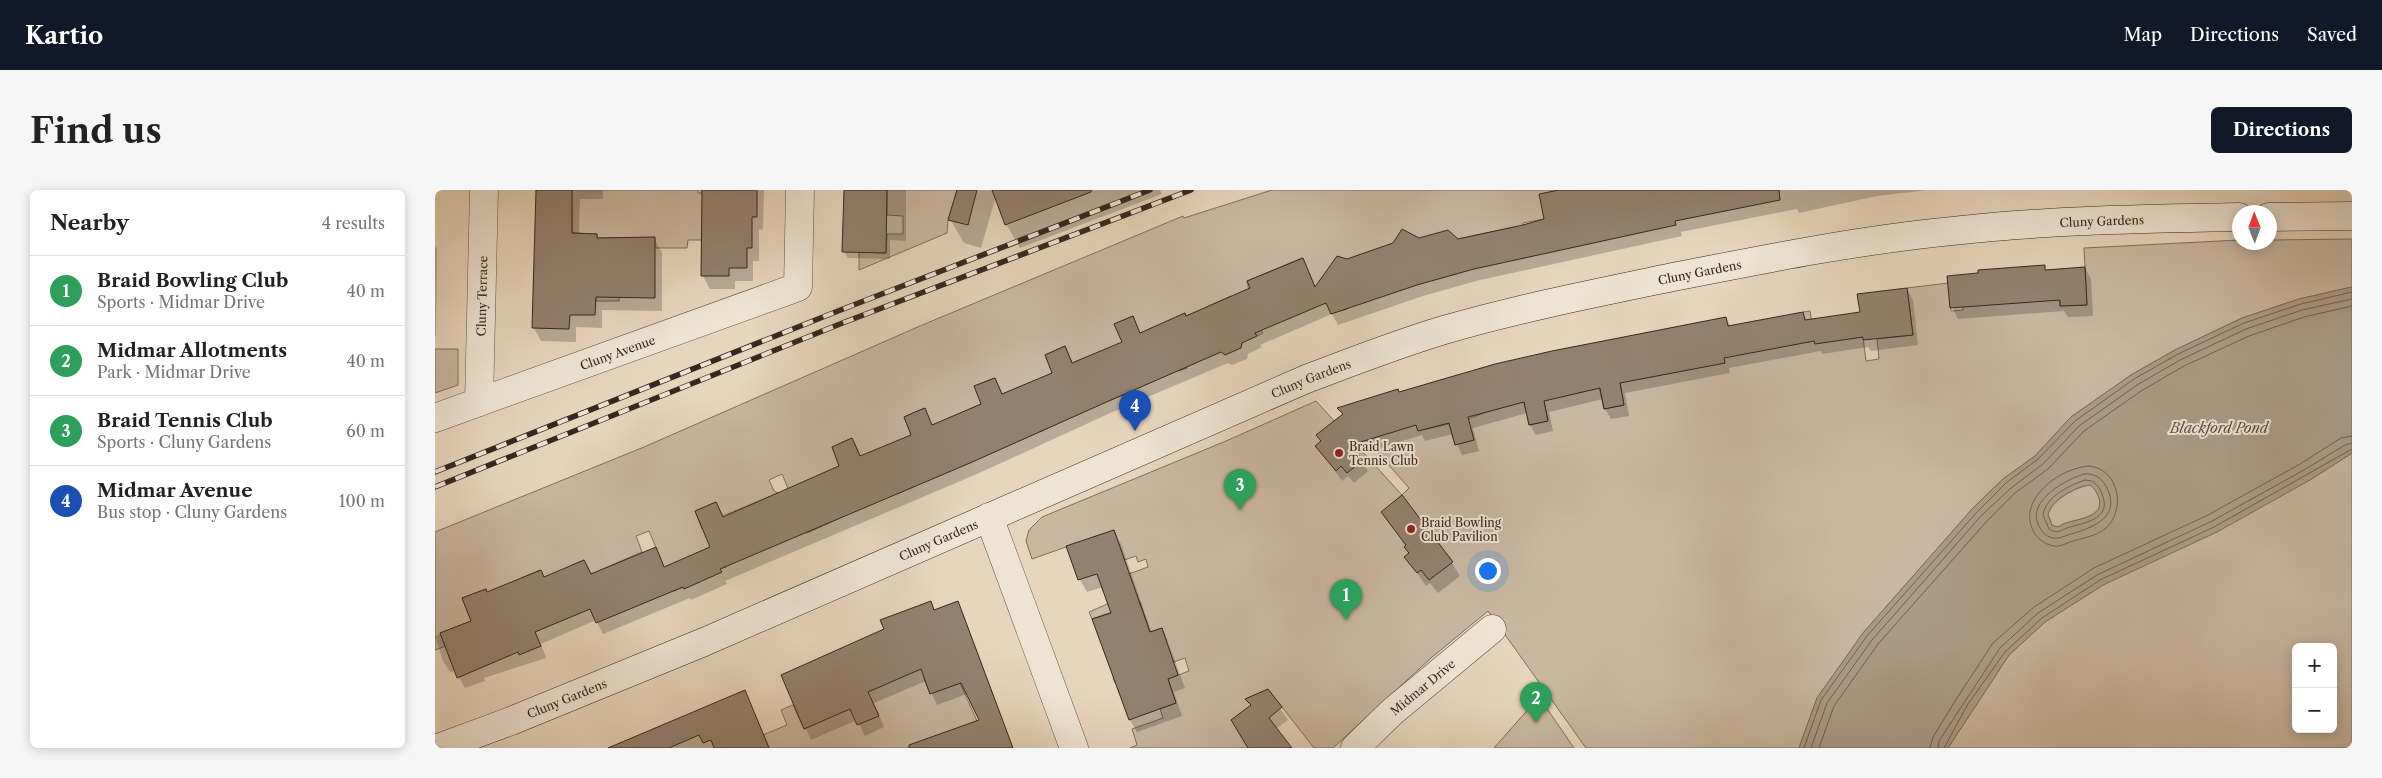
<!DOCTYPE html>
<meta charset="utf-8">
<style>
:root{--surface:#fff;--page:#f6f6f6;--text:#222;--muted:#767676;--line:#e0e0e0;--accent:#111827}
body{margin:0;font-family:"Libre Caslon Text",serif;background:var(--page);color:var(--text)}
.controls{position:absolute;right:15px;bottom:15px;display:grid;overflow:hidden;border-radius:8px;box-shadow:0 2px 12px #0003}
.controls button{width:45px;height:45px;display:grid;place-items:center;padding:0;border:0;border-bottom:1px solid var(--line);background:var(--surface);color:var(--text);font:25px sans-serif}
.compass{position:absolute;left:1797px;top:15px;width:45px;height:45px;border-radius:50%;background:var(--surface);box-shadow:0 2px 12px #0003;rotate:359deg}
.you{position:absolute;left:1052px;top:380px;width:18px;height:18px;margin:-12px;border:4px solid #fff;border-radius:50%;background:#1a73e8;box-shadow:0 0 0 8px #1a73e833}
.badge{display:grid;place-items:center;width:32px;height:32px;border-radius:50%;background:var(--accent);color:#fff;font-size:16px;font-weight:700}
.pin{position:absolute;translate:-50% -41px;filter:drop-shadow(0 1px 2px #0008)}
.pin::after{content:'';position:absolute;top:26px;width:18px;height:15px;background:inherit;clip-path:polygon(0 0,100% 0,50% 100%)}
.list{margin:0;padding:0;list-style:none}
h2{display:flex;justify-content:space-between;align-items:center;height:65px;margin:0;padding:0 20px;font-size:21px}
h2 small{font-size:16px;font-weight:400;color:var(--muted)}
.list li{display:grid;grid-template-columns:32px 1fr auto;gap:15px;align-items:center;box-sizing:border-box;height:70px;padding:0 20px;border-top:1px solid var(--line)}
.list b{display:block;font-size:19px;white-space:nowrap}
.list p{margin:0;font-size:16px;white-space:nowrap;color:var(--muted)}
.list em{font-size:16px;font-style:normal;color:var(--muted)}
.map{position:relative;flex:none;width:1917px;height:558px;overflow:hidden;border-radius:8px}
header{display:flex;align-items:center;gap:30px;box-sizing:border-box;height:70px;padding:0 25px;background:var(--accent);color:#fff}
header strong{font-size:24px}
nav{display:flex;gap:28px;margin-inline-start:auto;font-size:18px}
.intro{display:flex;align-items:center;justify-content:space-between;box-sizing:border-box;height:120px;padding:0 30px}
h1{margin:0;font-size:35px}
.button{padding:12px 22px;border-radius:8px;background:var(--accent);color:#fff;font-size:18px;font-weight:700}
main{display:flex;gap:30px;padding:0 30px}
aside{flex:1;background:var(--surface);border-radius:8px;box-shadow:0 2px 12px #0003}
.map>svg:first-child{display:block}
.green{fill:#c9b7a1;stroke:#806f5e;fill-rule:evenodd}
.water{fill:#ab9a86;stroke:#7d6c5c;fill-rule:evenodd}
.shadow{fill:#0003}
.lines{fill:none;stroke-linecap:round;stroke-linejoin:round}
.shore{stroke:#716051;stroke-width:1}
.building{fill:#93816f;stroke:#37271c}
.street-casing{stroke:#635244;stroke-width:29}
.secondary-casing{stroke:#37271c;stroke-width:29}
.street{stroke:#efe4d3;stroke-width:28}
.secondary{stroke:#efe4d3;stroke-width:28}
.rail-casing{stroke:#37271c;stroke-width:5.5}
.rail{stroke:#efe4d3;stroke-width:4;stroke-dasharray:11;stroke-linecap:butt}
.poi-dot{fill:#8f2418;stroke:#efe4d3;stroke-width:2}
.labels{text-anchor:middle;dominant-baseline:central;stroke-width:4;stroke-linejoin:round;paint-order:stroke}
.street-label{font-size:12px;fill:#37271c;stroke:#efe4d3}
.poi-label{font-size:12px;fill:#37271c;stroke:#efe4d3;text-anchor:start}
.water-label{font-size:14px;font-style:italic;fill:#5a4a3c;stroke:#efe4d3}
</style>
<header>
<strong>Kartio</strong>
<nav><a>Map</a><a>Directions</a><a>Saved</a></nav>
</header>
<div class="intro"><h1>Find us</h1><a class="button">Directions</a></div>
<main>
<aside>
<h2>Nearby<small>4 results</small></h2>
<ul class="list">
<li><span class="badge" style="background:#2e9e5b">1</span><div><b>Braid Bowling Club</b><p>Sports · Midmar Drive</p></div><em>40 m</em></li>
<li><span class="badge" style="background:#2e9e5b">2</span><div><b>Midmar Allotments</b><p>Park · Midmar Drive</p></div><em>40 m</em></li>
<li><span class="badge" style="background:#2e9e5b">3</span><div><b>Braid Tennis Club</b><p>Sports · Cluny Gardens</p></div><em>60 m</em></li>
<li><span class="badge" style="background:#1a4fb4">4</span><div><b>Midmar Avenue</b><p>Bus stop · Cluny Gardens</p></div><em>100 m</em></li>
</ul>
</aside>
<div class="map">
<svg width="1917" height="558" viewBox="0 0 1917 558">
<rect width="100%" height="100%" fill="#e7d5bc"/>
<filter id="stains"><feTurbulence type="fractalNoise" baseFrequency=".004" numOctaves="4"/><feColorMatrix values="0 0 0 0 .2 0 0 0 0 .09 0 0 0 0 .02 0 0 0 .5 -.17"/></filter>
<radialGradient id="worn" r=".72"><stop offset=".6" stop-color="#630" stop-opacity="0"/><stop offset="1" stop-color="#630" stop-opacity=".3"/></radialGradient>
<path class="green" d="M137,0H263V3H278L267,50H253L252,58H208L220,55V48H196L185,86L184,111H161L162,44L137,43Z
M452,0H522L513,30L512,43L424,80V62L451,63L452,44H468V26L452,25Z
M837,0H1124L1109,29L1088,33L1095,66L1086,69L1079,37L1028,48L973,97L897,78L912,119L905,121L897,102L885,108L867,68L812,91L821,135L828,143L822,146L796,106L771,117L755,136L750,123L733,131L752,178L744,181L725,136L704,144L698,126L679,134L688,152V205L676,210L657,166L636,175V170L630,156L610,165L616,179L619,182L618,235L605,242L586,198L565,206L566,202L559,188L539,196L549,213L496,237L490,218L469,227L475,241L478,244L459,253L478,297L462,304L423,267L424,263L417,248L397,257L403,272L406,275L386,284L405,328L372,343L347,284L334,290L339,301L343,303L285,327L286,323L281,312L260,321L267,339L274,337L291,377L285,379L275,357L238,374L248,397L239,401L214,341L201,346L207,362L156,384L149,370L137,375L119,409L105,380L86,388L98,416L59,422L51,399L27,408L36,431L5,443L11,456L0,460V342L209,257L485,136L748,26L749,28Z
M1917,49V97L1864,109L1807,128L1740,160L1696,185L1636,227L1600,266L1568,289L1538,318L1428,443L1382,508L1364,558H1151L1053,421L996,468L898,558H879L833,499L811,509L816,515L810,552L813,558H695L702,555L697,539L728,528L725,519L741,513L733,489L754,481L750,468L680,493L678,488L695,481L732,452L727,438L715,442L705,412L657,429L654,422L695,404L691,393L668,401L666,394L713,377L711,369L703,372L701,366L689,370L679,340L597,369L591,351L594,340L607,327L791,251L881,211L967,305L974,298L921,238L977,219L983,241L1014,234L1020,255L1039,250L1033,229L1080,211L1089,212L1094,235L1113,231L1108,206L1132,179L1137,204L1164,197L1169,219L1189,215L1185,192L1290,173L1285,150L1374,152L1368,122L1375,121L1380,153L1425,123L1431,171L1444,169L1442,149L1478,145L1472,98L1513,93L1516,121L1528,120L1526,86L1624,101L1625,116L1652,115L1649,58L1804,50V52H1834L1835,50Z
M0,159H23V195L0,203Z
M1917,263V558H1513L1574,465L1610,432L1668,395L1875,290ZM1861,457H1898V539H1861Z
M1655,295C1659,298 1662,302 1664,308C1670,327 1643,329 1631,333C1625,335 1624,339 1617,335L1613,325C1616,310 1641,297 1655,295Z
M460,466L500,485L489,489L495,504L525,493L542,531L506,558H334L328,545L352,535L346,520L358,515L369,539L380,534L372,513L414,510L444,525L432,502Z
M1104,507L1139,558H1059Z"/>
<path class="water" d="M1917,97V263L1875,290L1782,342L1668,395L1610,432L1574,465L1513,558H1364L1382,508L1428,443L1538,318L1568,289L1600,266L1636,227L1696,185L1740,160L1807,128L1864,109ZM1655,295C1659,298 1662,302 1664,308C1670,327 1643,329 1631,333C1625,335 1624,339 1617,335L1613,325C1616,310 1641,296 1655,295Z"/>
<path class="shadow" d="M101,0H168V9H145L144,45H162L164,49H219L227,62V121L167,120V138L141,137V152L106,151L99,138Z
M264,0H329L328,40L324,39V71H318V91H300V99H275L268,86V9Z
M410,0H471V51L455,50V69L413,68L409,62Z
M523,0H725L727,4L585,58L571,34L561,6L546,58L529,53L515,29Z
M1127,0H1494L1442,6L1364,23L1362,19L1246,42L1247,46L1045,90L988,106L903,135L897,124L825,155L827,157L813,164L812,169L797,175L793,173L682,220L542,284L290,391L292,394L256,410L255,408L168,444L161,430L106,454L111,468L49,488L50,491L30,498L20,481L15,482L8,471L0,446L37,432L52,403L109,388L156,385L220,358L230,378L277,358L281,313L289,327L406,276L417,250L426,267L478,246L489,220L498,236L548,215L559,189L568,205L619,184L630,158L638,174L689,153L698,128L706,144L751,127L816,98L867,70L881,98L912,70L984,50H1023L1111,30Z
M0,55L2,59L1,146H0Z
M1609,77L1612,81L1650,78L1656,89L1658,126L1633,127L1629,121L1523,129L1517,117Z
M1472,99L1478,110L1483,155L1436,161L1433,157L1387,164L1386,161L1294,178L1295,183L1190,203L1194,226L1176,229L1170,219L1168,209L1114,222L1118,241L1101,245L1095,235L1092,223L1038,238L1044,261L1027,265L1018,244L990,251L987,245L922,265L933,281L919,293L913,286L907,291L882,256L887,252L883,245L908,225L904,219L964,203L1291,128L1296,137L1368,124L1372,131L1426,123Z
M947,322L1017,373L1025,386L1003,403L995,393L991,396L971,367L974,364L971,357Z
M678,341L686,354L717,443L726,439L733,452L750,498L739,502L747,526L702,542L695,530L677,423L668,397L652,402L645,390L633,357Z
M495,413L500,421L522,413L528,424L578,558H507L545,531L532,504L502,515L491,491L439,513L449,537L430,546L422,530L376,550L347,486L451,440Z
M832,500L853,530L841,539L855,558H814L816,516L812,509Z
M310,502L335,558H173Z"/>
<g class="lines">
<path class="shore" d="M1655,276C1685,280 1691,321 1670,339C1661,346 1648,348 1638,351C1631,353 1626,357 1619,356C1612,355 1604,350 1600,344C1579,311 1625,277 1655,276Z
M1649,284C1658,283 1666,287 1671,296C1687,326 1660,337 1636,344C1631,345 1627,348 1622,348C1617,349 1611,346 1608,342C1585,315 1627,291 1649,284Z
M1650,290L1657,291C1663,295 1666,300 1668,307C1676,330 1647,333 1632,338C1625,341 1622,344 1614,339L1608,325C1611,306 1634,296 1650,290Z
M1369,558L1386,510L1432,446L1542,322L1571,293L1603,269L1640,231L1699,189L1743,164L1809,133L1866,114L1917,102
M1376,558L1392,513L1437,450L1546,326L1576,298L1608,274L1644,236L1702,195L1745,170L1811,139L1867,120L1917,109
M1384,558L1399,516L1443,454L1552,331L1580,303L1613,279L1649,241L1706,201L1749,176L1814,146L1869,127L1917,116
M1495,558L1498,547L1522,508L1558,453L1599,417L1659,378L1773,325L1865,274L1906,248L1917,246
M1503,558L1504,551L1565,458L1603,423L1662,385L1777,331L1869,280L1910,255L1917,253
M1509,558L1533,514L1570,462L1607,428L1665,390L1779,337L1917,259"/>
</g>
<path class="building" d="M101,0H137V43L162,44V48L220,47V108L161,107L160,125H135L134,139L97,138Z
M267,0H322V27H317V58H312V78H294V86H266Z
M409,0H452L451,63L407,62Z
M522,0H542L533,35L513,30Z
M557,0H656V2L570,35Z
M1344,0L1345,10L1240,31L1241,35L1039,79L982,95L896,124L891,113L820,143L822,146L807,153L806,158L790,165L786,162L676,210L535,273L285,379L287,382L249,399L248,397L161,433L155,419L100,442L106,456L84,465L83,462L22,488L5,443L36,431L27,408L51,399L52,402L106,380L109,387L149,370L156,384L221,357L229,377L275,357L260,321L281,312L288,327L313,316L404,276L397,257L417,248L425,266L476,245L469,227L480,222L490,218L497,235L546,214L539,196L560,188L567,204L617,183L610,165L621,160L630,156L637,173L687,152L679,134L698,126L705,143L750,123L751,126L815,98L812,91L868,68L880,97L902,66L912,69L958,53L967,39L984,48L1013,40L1023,49L1088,35L1109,29L1104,4L1124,0Z
M1610,75V80L1650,77L1652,115L1625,116V110L1515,118L1512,86L1543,83V80Z
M1472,98L1478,145L1428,150V147L1380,154L1379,151L1289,168L1290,173L1185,193L1189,215L1169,219L1165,198L1109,211L1113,231L1094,235L1089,212L1033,227L1039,250L1020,255L1014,233L983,241L981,235L916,255L928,270L912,283L906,276L901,281L880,256L886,251L881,245L908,224L902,218L963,199L964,202L1060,174L1117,161L1291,127L1293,136L1368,122L1370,130L1425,122L1422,104Z
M967,305L1018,372L994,390L986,380L982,383L969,367L974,363L969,357L971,355L946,322Z
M679,340L715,442L727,438L743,485L733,489L741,513L694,530L657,429L676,423L662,384L643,390L631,356Z
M496,411L499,420L523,411L578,558H474V555L544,530L526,493L495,504L486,479L433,502L444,526L422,535L415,519L369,539L346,485L449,439L445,430Z
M833,499L847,517L834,528L857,558H813L796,530L816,515L810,509Z
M310,500L334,558H279L276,550L268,553L264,545L234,558H173Z"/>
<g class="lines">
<defs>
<g id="street">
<path id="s1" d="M44,212L49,0"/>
<path id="s2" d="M0,228L363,97L365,0"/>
<path d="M554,327L639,558"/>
<path id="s3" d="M920,558L957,522L1057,439"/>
</g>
<g id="secondary">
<path d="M1834,27L1917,26"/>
<path id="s4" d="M3,558L76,531L269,452L869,190C916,172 962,154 1009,140C1085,118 1161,103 1238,87C1334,68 1430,49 1527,40C1619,30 1712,29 1804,27"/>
</g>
</defs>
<use href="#street" class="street-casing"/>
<use href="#secondary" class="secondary-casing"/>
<use href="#street" class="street"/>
<use href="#secondary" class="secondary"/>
<defs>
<path id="rail" d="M0,282L403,121L715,0
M0,297L410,132L756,0"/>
</defs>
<use href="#rail" class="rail-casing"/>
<use href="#rail" class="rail"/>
</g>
<g class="poi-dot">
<circle cx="904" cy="263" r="5"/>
<circle cx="976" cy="339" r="5"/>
</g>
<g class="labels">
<g class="street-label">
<text stroke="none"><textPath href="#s4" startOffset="1758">Cluny Gardens</textPath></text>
<text stroke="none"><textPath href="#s4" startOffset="1352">Cluny Gardens</textPath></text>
<text stroke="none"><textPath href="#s1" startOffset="106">Cluny Terrace</textPath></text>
<text stroke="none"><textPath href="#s2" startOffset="194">Cluny Avenue</textPath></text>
<text stroke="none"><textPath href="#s4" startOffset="948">Cluny Gardens</textPath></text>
<text stroke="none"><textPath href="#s4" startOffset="542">Cluny Gardens</textPath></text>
<text stroke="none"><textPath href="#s3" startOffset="91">Midmar Drive</textPath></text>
<text stroke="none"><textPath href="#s4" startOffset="138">Cluny Gardens</textPath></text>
</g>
<g class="poi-label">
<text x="914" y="256">Braid Lawn<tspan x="914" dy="14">Tennis Club</tspan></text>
<text x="986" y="332">Braid Bowling<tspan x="986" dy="14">Club Pavilion</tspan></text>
</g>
<g class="water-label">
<text x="1784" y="238">Blackford Pond</text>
</g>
</g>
<rect width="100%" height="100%" filter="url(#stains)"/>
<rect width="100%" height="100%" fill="url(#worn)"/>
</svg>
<div class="controls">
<button>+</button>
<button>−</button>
</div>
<svg class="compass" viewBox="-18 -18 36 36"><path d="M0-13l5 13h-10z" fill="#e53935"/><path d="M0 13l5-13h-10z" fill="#767676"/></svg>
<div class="you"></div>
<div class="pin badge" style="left:911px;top:430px;background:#2e9e5b">1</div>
<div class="pin badge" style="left:1101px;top:533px;background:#2e9e5b">2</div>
<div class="pin badge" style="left:805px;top:320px;background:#2e9e5b">3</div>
<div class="pin badge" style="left:700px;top:241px;background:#1a4fb4">4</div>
</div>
</main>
